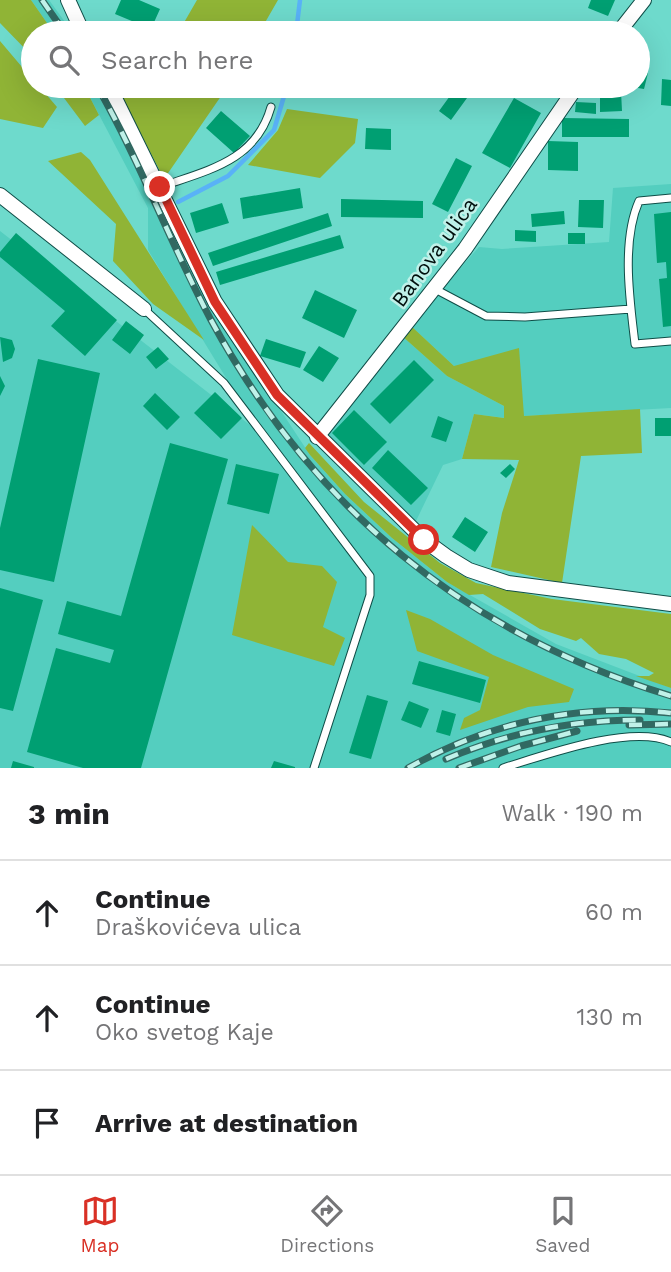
<!DOCTYPE html>
<meta charset="utf-8">
<style>
:root{--surface:#fff;--page:#f2f2f2;--text:#202124;--muted:#757577;--line:#e0e0e0;--accent:#d93025}
body{margin:0;font-family:"Work Sans",sans-serif;background:var(--page);color:var(--text)}
.stop{position:absolute;width:21px;height:21px;margin:-16px;border:5px solid #d93025;border-radius:50%;background:#fff}
.stop.end{background:#d93025;border-color:#fff;box-shadow:0 2px 7px #0008}
.list{margin:0;padding:0;list-style:none}
h2{display:flex;justify-content:space-between;align-items:center;height:91px;margin:0;padding:0 28px;font-size:30px}
h2 small{font-size:23px;font-weight:400;color:var(--muted)}
.list li{display:grid;grid-template-columns:46px 1fr auto;gap:21px;align-items:center;box-sizing:border-box;height:105px;padding:0 28px;border-top:2px solid var(--line)}
.list b{display:block;font-size:26px;white-space:nowrap}
.list p{margin:0;font-size:23px;white-space:nowrap;color:var(--muted)}
.list em{font-size:23px;font-style:normal;color:var(--muted)}
.icon{flex:none;width:38px;height:38px;fill:none;stroke:currentColor;stroke-width:2;stroke-linecap:round;stroke-linejoin:round}
.map{position:relative;flex:none;width:671px;height:768px;overflow:hidden}
.search{position:absolute;background:var(--surface);box-shadow:0 7px 28px #0002;left:21px;right:21px;top:21px;height:77px;display:flex;align-items:center;gap:18px;box-sizing:border-box;padding:0 24px;border-radius:38px;color:var(--muted);font-size:26px}
.sheet{height:406px;background:var(--surface)}
nav{display:flex;justify-content:space-around;align-items:center;box-sizing:border-box;height:98px;border-top:2px solid var(--line);background:var(--surface);font-size:19px;color:var(--muted)}
nav a{display:grid;justify-items:center;gap:4px}
nav .on{color:var(--accent)}
.map>svg:first-child{display:block}
.built{fill:#54cebf}
.green{fill:#90b436}
.lines{fill:none;stroke-linecap:round;stroke-linejoin:round}
.stream{stroke:#59b2f7;stroke-width:4.5}
.building{fill:#009f72}
.service-casing{stroke:#0f4d47;stroke-width:9}
.minor-casing{stroke:#0f4d47;stroke-width:16}
.service{stroke:#fff;stroke-width:7}
.minor{stroke:#fff;stroke-width:14}
.rail-casing{stroke:#316962;stroke-width:7}
.rail{stroke:#c0f1e9;stroke-width:4.5;stroke-dasharray:13;stroke-linecap:butt}
.route{stroke:#d93025;stroke-width:9}
.labels{text-anchor:middle;dominant-baseline:central;stroke-width:5;stroke-linejoin:round;paint-order:stroke}
.street-label{font-size:21px;fill:#000f0d;stroke:#c0f1e9}
</style>
<div class="map">
<svg width="671" height="768" viewBox="0 0 671 768">
<rect width="100%" height="100%" fill="#6edacc"/>
<path class="built" d="M31,0H49L73,33H54Z
M84,86H105L214,309L310,455L345,494L392,538L447,582L556,644L671,688V768H0V231L259,432L148,250V208Z
M671,184V408L524,416L454,366L410,325L479,247L502,249L609,242L613,188Z
M402,336L447,376L504,406L505,418L474,414L462,459L443,465L416,521L325,436Z"/>
<path class="green" d="M0,0H31L54,33H33V57L0,23Z
M197,0H278L259,33H178Z
M0,41L33,80V86H39L57,107L43,128L0,119Z
M55,86H84L99,115L85,126Z
M116,86H228L164,179Z
M287,109L358,119L355,143L320,178L248,165L278,130Z
M81,152L90,160L204,340L153,304L113,261L116,224L48,161Z
M410,325L454,366L519,348L524,416L640,409L642,453L581,456L562,583L491,567L502,513L519,460L462,459L474,414L504,418V406L447,376L402,336Z
M309,443L364,502L440,563L476,583L552,599L671,614V688L636,676H649L654,673L626,659L599,654L581,638L576,641L540,629L483,594L469,595L447,582L392,538L345,494L310,455L305,448Z
M252,525L288,562L322,566L337,582L323,627L345,638L334,666L232,635Z
M406,610L430,619L493,655L574,689L569,702L528,707L460,730L464,718L480,710L489,677L417,651Z"/>
<g class="lines">
<path class="stream" d="M296,33L300,0
M178,202L228,176L274,130L287,86"/>
</g>
<path class="building" d="M121,0H139L160,9L151,29L115,14Z
M591,0H615L608,16L588,8Z
M640,70L648,73L644,89L638,88Z
M662,79L671,80V106L661,105Z
M250,86H279L274,97Z
M455,89L467,98L451,120L439,111Z
M621,91L622,111L600,112V92Z
M514,98L541,113L510,168L482,153Z
M576,102L596,103V114L575,112Z
M221,111L250,136L234,153L206,128Z
M562,118L629,119V137H562Z
M366,128L391,129V150L365,149Z
M548,141L578,142V171L548,170Z
M456,158L472,166L448,212L432,204Z
M300,188L303,208L243,219L240,198Z
M341,199L423,201V218L341,217Z
M579,200H604L603,228L578,227Z
M222,203L229,223L196,233L190,213Z
M564,211L565,224L532,227L531,214Z
M671,212V326L663,327L659,279L667,278L666,262L657,263L654,214Z
M328,213L332,226L213,266L208,253Z
M515,230L536,231V242L515,241Z
M16,233L117,320L85,356L51,326L65,311L0,257V252Z
M568,233H585V244H568Z
M340,235L344,248L220,285L216,272Z
M315,290L357,310L344,338L302,318Z
M126,321L144,335L130,354L112,340Z
M0,337L12,340L15,349L12,358L3,362Z
M266,339L306,352L300,368L260,356Z
M319,346L339,358L323,382L303,370Z
M158,347L169,359L156,369L146,357Z
M38,359L100,373L54,582L0,570V528Z
M414,360L434,380L390,424L370,404Z
M0,376L5,386L0,396Z
M215,392L242,418L221,439L194,413Z
M155,393L180,417L167,430L143,406Z
M354,410L387,442L364,465L332,433Z
M438,416L453,422L446,442L431,437Z
M655,418H671V436H655Z
M170,443L228,459L141,768H83L27,752L56,648L110,663L114,650L58,634L67,601L121,616Z
M388,450L428,488L411,505L372,468Z
M236,464L279,474L269,514L227,504Z
M510,464L515,469L506,478L500,473Z
M465,517L488,532L475,552L452,537Z
M0,588L43,600L13,711L0,708Z
M419,661L486,680L480,703L412,684Z
M367,695L388,701L371,759L349,753Z
M409,701L429,709L421,728L401,720Z
M442,710L456,714L450,736L436,732Z
M13,761L34,767V768H11Z
M274,761L295,767V768H271Z"/>
<g class="lines">
<defs>
<path id="service" d="M160,187C208,170 256,161 271,107
M671,198L639,201C621,242 630,301 635,344L671,341
M435,289L486,316L525,317L631,309
M144,309L224,383L370,576V595L314,768
M503,768C545,755 630,724 671,742"/>
<path id="minor" d="M68,0L83,33
M618,33L644,0
M109,86L215,302L277,395L424,540L446,556L469,570L508,583L671,604
M0,195L144,309
M317,437L465,249L577,86"/>
</defs>
<use href="#service" class="service-casing"/>
<use href="#minor" class="minor-casing"/>
<use href="#service" class="service"/>
<use href="#minor" class="minor"/>
<defs>
<path id="rail" d="M42,0L65,33
M97,86C140,161 170,243 211,320C314,510 465,633 671,696
M629,725L671,724
M446,759C509,732 571,720 640,720
M408,768C490,722 577,703 671,713
M459,768L521,746L577,731"/>
</defs>
<use href="#rail" class="rail-casing"/>
<use href="#rail" class="rail"/>
</g>
<g class="lines">
<path class="route" d="M160,187L215,302L277,395L424,540"/>
</g>
<g class="labels">
<g class="street-label">
<text transform="translate(434 252) rotate(-54)">Banova ulica</text>
</g>
</g>
</svg>
<div class="stop" style="left:424px;top:540px"></div>
<div class="stop end" style="left:160px;top:187px"></div>
<div class="search"><svg class="icon" aria-label="search" viewBox="0 0 24 24"><circle cx="10" cy="10" r="6"/><path d="M15 15l6 6"/></svg>Search here</div>
</div>
<section class="sheet">
<h2>3 min<small>Walk · 190 m</small></h2>
<ul class="list">
<li><svg class="icon" aria-label="ahead" viewBox="0 0 24 24"><path d="M12 20V5M6 11l6-6 6 6"/></svg><div><b>Continue</b><p>Draškovićeva ulica</p></div><em>60 m</em></li>
<li><svg class="icon" aria-label="ahead" viewBox="0 0 24 24"><path d="M12 20V5M6 11l6-6 6 6"/></svg><div><b>Continue</b><p>Oko svetog Kaje</p></div><em>130 m</em></li>
<li><svg class="icon" aria-label="arrive" viewBox="0 0 24 24"><path d="M6 21V4h12l-3 4 3 4H6"/></svg><div><b>Arrive at destination</b></div></li>
</ul>
</section>
<nav>
<a class="on"><svg class="icon" aria-label="map" viewBox="0 0 24 24"><path d="M3 6l6-2 6 2 6-2v14l-6 2-6-2-6 2zM9 4v14M15 6v14"/></svg>Map</a>
<a><svg class="icon" aria-label="directions" viewBox="0 0 24 24"><path d="M12 3l9 9-9 9-9-9zM9 14v-3h6M13 9l2 2-2 2"/></svg>Directions</a>
<a><svg class="icon" aria-label="saved" viewBox="0 0 24 24"><path d="M7 4h10v16l-5-4-5 4z"/></svg>Saved</a>
</nav>
